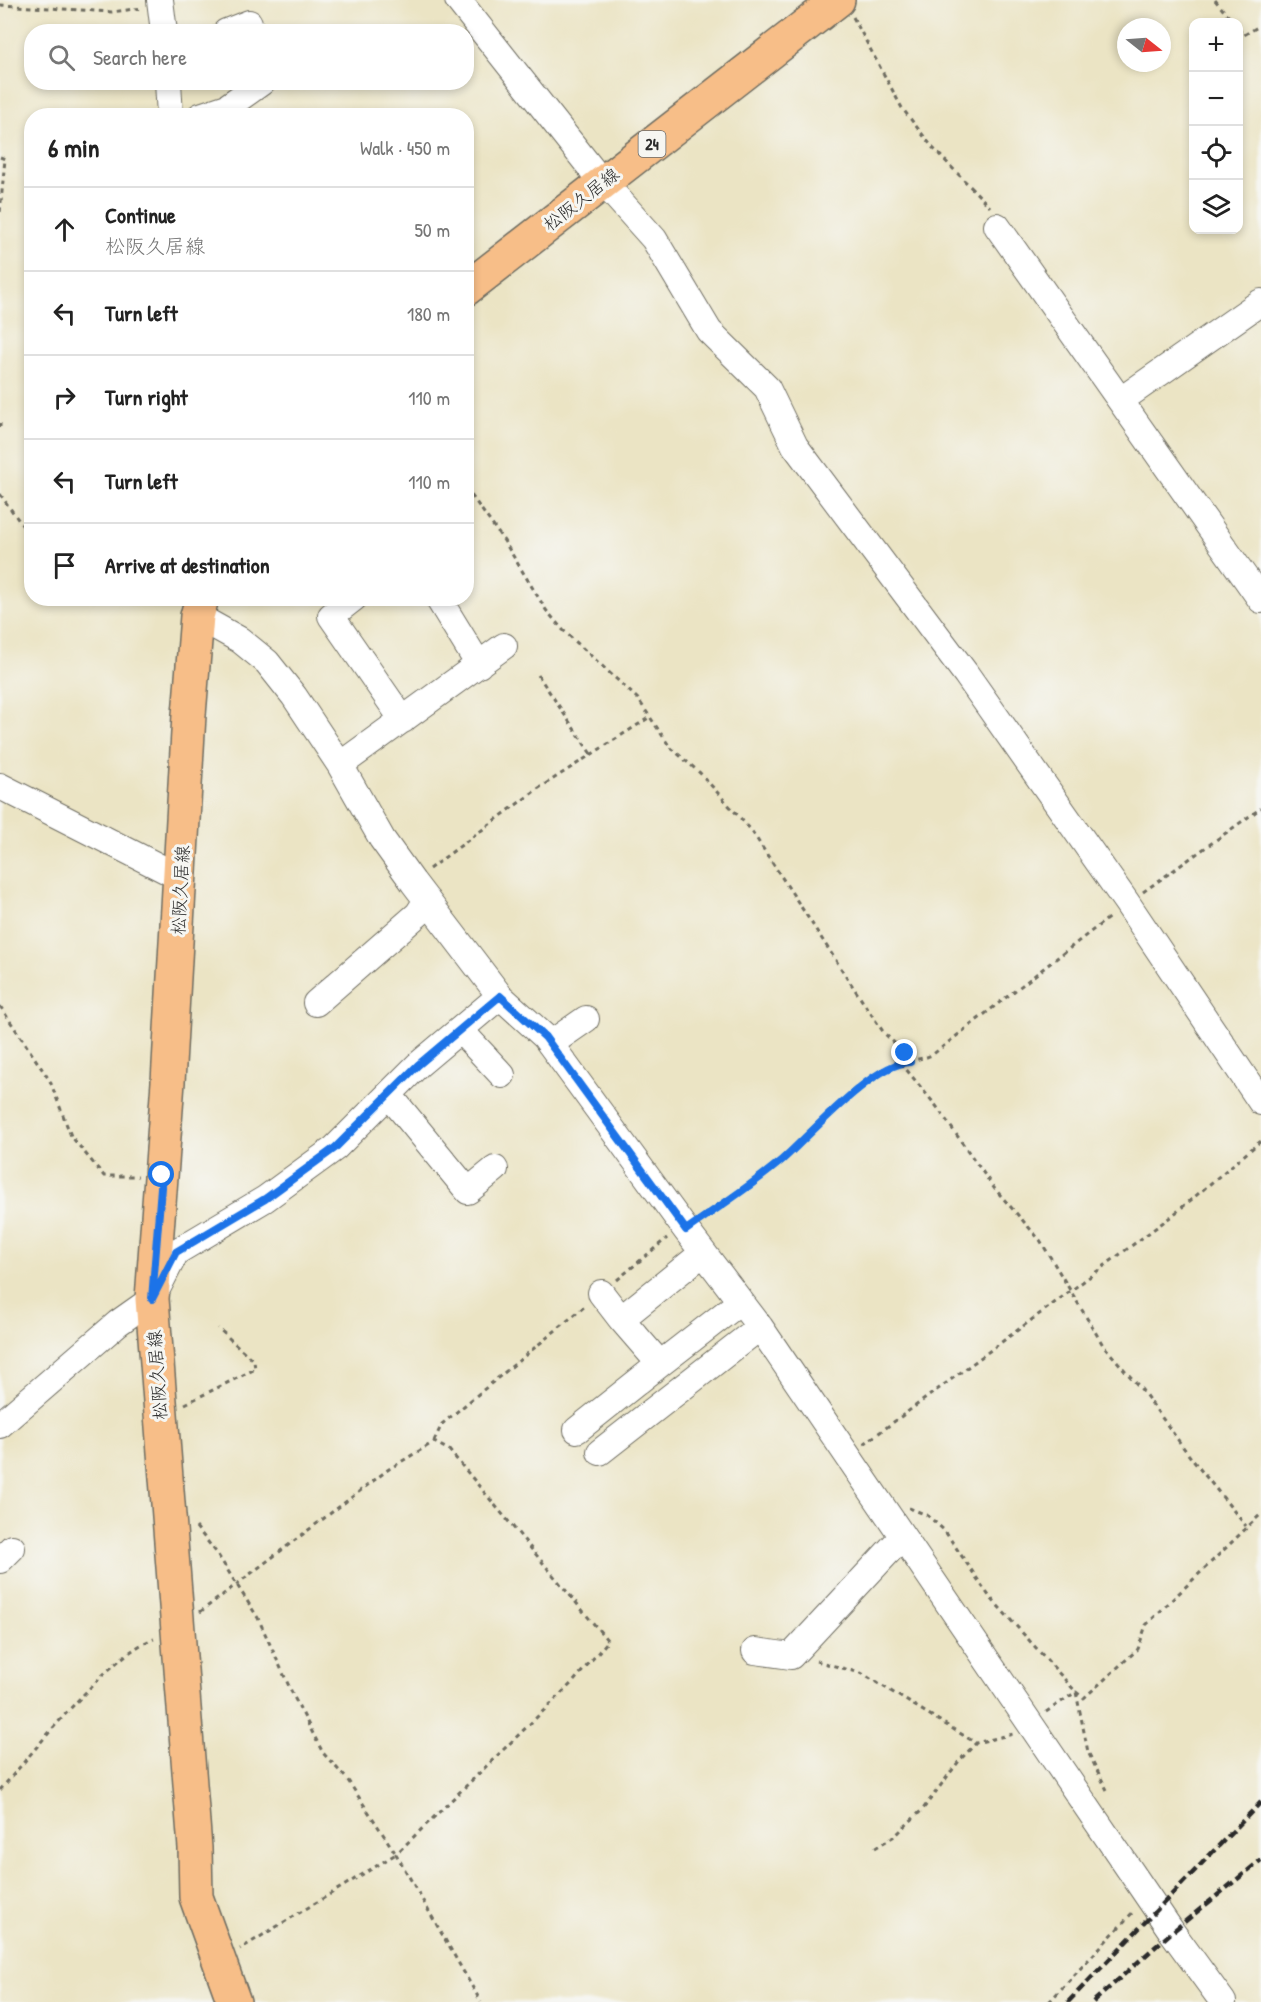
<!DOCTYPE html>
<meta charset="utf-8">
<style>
:root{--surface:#fff;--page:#f6f6f6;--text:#222;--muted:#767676;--line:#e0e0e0}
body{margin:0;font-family:"Patrick Hand","Klee One",sans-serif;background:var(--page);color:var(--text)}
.controls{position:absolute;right:18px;top:18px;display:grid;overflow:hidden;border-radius:12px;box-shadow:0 3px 9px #0003}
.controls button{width:54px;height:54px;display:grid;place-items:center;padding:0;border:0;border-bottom:2px solid var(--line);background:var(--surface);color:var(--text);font:30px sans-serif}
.compass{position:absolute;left:1117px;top:18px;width:54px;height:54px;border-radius:50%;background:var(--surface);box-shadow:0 3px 9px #0003;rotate:107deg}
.stop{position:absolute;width:18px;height:18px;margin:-14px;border:4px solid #1a73e8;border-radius:50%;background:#fff}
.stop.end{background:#1a73e8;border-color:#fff;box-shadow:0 2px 6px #0008}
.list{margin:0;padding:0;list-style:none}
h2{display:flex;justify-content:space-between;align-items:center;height:78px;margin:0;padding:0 24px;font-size:26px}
h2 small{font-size:20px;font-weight:400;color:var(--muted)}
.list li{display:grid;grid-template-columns:39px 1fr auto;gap:18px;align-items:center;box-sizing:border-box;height:84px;padding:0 24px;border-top:2px solid var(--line)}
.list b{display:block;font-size:22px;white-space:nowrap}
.list p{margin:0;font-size:20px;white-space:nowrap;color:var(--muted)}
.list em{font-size:20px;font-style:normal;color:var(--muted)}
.icon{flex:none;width:33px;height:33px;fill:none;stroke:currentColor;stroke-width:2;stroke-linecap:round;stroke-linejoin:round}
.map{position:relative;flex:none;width:1261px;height:2002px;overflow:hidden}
.search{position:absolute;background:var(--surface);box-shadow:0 3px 9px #0003;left:24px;top:24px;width:450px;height:66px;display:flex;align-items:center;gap:15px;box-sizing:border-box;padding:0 21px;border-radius:24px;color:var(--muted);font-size:22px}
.panel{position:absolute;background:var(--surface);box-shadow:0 3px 9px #0003;left:24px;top:108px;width:450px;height:498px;border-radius:24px}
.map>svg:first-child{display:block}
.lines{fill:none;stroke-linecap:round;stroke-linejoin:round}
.minor-casing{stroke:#6e6c61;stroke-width:28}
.major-casing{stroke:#6e6c61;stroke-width:36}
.path{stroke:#6e6c61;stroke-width:3;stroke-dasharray:4.5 4.5;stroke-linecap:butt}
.minor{stroke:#fff;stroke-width:26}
.major{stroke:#f7be88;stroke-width:33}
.rail{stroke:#2b2b2b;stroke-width:4.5;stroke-dasharray:9 4.5;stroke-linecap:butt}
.route{stroke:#1a73e8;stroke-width:8}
.labels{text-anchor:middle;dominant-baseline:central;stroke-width:6;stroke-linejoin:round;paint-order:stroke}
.shield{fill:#f6f6f2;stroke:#686867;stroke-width:1.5}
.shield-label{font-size:16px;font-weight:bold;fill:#2b2b2b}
.street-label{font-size:18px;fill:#2b2b2b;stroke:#f6f6f2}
</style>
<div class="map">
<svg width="1261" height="2002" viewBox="0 0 1261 2002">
<rect width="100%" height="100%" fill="#f6f6f2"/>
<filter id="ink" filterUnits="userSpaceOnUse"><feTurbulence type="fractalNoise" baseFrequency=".0167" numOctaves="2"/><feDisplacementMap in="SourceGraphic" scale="12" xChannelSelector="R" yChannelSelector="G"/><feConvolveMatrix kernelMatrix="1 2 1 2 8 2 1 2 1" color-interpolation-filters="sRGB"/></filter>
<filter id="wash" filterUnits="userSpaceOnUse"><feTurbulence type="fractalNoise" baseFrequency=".008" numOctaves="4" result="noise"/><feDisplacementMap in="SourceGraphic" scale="24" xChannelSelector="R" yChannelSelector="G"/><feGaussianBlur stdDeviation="1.35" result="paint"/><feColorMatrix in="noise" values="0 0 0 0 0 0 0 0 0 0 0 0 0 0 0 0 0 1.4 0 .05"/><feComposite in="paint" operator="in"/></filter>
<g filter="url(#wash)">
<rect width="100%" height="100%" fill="#ebe4c4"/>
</g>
<g filter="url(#ink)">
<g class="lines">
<defs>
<path id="minor" d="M160,0L164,32
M458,0L594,172L654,239L709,331L767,388L795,446L966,674L1127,903L1261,1102
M226,32L249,23
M168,82L170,116
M200,116L227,107L262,82
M997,226L1261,600
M1121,400L1261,302
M354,598L331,616L403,720
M438,598L479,665
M197,616L240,640L267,662L294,696L340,765L382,839L413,882L500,996L545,1037L686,1230L760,1327L1172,1932L1223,2002
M340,765L504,646
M0,786L181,878
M316,1003L418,914L427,900
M460,1030L502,1075
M550,1044L586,1019
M389,1095L468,1191L495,1169
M601,1293L621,1319L703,1253
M621,1319L660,1364L740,1302
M0,1425L118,1323L152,1299L176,1252L265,1199L335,1148L418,1065L500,996
M577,1430L660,1364
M600,1452L760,1327
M0,1560L12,1548
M755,1651L791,1656L902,1537"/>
<path id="major" d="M466,289L838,0
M202,598L197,616L189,715L168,1082L152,1299L195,1848L196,1897L234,2002"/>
</defs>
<use href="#minor" class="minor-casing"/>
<use href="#major" class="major-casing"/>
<path class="path" d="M1215,0L1233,22
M0,5L112,12L142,8
M853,17L902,108L933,148L990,207
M1238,29L1244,35L1261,25
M0,157L5,159L0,213
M0,423V427
M466,488L504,541L546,610L563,630L638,699L670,747L700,773L751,830L863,1002L884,1033L905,1053L910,1062
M0,494L32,539
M538,675L591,754
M429,869L539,788L650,717
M1143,892L1261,808
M0,1006L50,1081L71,1136L104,1176H138
M901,1063L937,1107L994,1188L1040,1240L1103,1345L1142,1390L1191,1458L1246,1526
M702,1218C729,1198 759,1180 784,1158C819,1125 851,1091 893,1066C904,1059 919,1061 932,1055L1111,916
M617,1280L667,1238
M185,1404L255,1369L254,1361L218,1328
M434,1441L442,1424L584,1307
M864,1444L1173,1215L1261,1141
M909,1508L927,1515L944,1530L989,1596L1076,1692L1088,1752L1107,1790
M196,1527L216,1552L258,1618L293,1695L323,1753L347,1779L396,1854L240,1949
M200,1612L389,1469L434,1442L449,1450L608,1641L573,1682L396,1854L481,2002
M816,1661L861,1673L976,1743
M1046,1712L1076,1692L1084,1698L1138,1649L1146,1625L1261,1514
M0,1790C33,1753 111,1652 154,1639
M875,1848L896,1835L923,1809L959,1761L976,1743L1013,1734
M1049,2002L1134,1911"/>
<use href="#minor" class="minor"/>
<use href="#major" class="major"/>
<path class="rail" d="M1068,2002L1261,1802
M1093,2002L1172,1932L1261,1860"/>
</g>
</g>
<g class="lines" filter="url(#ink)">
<path class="route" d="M162,1175L152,1299L176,1252L265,1199L335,1148L418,1065L500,996L545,1037L686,1230C718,1207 753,1185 783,1159C811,1134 873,1063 910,1062L905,1053"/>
</g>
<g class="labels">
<rect class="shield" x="638.5" y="131" width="27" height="26" rx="4.5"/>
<g class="shield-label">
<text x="652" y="144">24</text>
</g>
<g class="street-label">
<text transform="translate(581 199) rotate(-38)">松阪久居線</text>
<text transform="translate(180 890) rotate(-87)">松阪久居線</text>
<text transform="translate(157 1375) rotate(-94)">松阪久居線</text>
</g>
</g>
</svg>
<div class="controls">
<button>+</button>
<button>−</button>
<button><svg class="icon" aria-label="locate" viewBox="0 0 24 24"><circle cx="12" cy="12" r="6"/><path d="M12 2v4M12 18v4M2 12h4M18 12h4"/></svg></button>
<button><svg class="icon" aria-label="layers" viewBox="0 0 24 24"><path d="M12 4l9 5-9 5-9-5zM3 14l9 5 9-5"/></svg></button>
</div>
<svg class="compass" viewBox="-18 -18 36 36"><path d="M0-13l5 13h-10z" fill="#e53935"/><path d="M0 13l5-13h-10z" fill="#767676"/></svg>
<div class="stop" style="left:162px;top:1175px"></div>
<div class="stop end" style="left:905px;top:1053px"></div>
<div class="search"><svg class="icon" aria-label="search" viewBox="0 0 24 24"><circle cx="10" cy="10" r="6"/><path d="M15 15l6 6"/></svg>Search here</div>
<section class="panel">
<h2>6 min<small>Walk · 450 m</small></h2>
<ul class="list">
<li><svg class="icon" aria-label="ahead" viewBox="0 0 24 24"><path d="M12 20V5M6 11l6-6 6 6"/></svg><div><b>Continue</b><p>松阪久居線</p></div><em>50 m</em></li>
<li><svg class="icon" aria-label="left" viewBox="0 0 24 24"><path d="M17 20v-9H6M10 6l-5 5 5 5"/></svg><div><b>Turn left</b></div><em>180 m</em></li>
<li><svg class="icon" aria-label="right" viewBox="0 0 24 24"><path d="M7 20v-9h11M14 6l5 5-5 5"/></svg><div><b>Turn right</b></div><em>110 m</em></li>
<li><svg class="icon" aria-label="left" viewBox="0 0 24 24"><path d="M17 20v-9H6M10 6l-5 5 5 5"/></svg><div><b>Turn left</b></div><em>110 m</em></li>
<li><svg class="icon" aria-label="arrive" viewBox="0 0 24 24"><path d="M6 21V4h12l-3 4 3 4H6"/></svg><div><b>Arrive at destination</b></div></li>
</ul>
</section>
</div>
